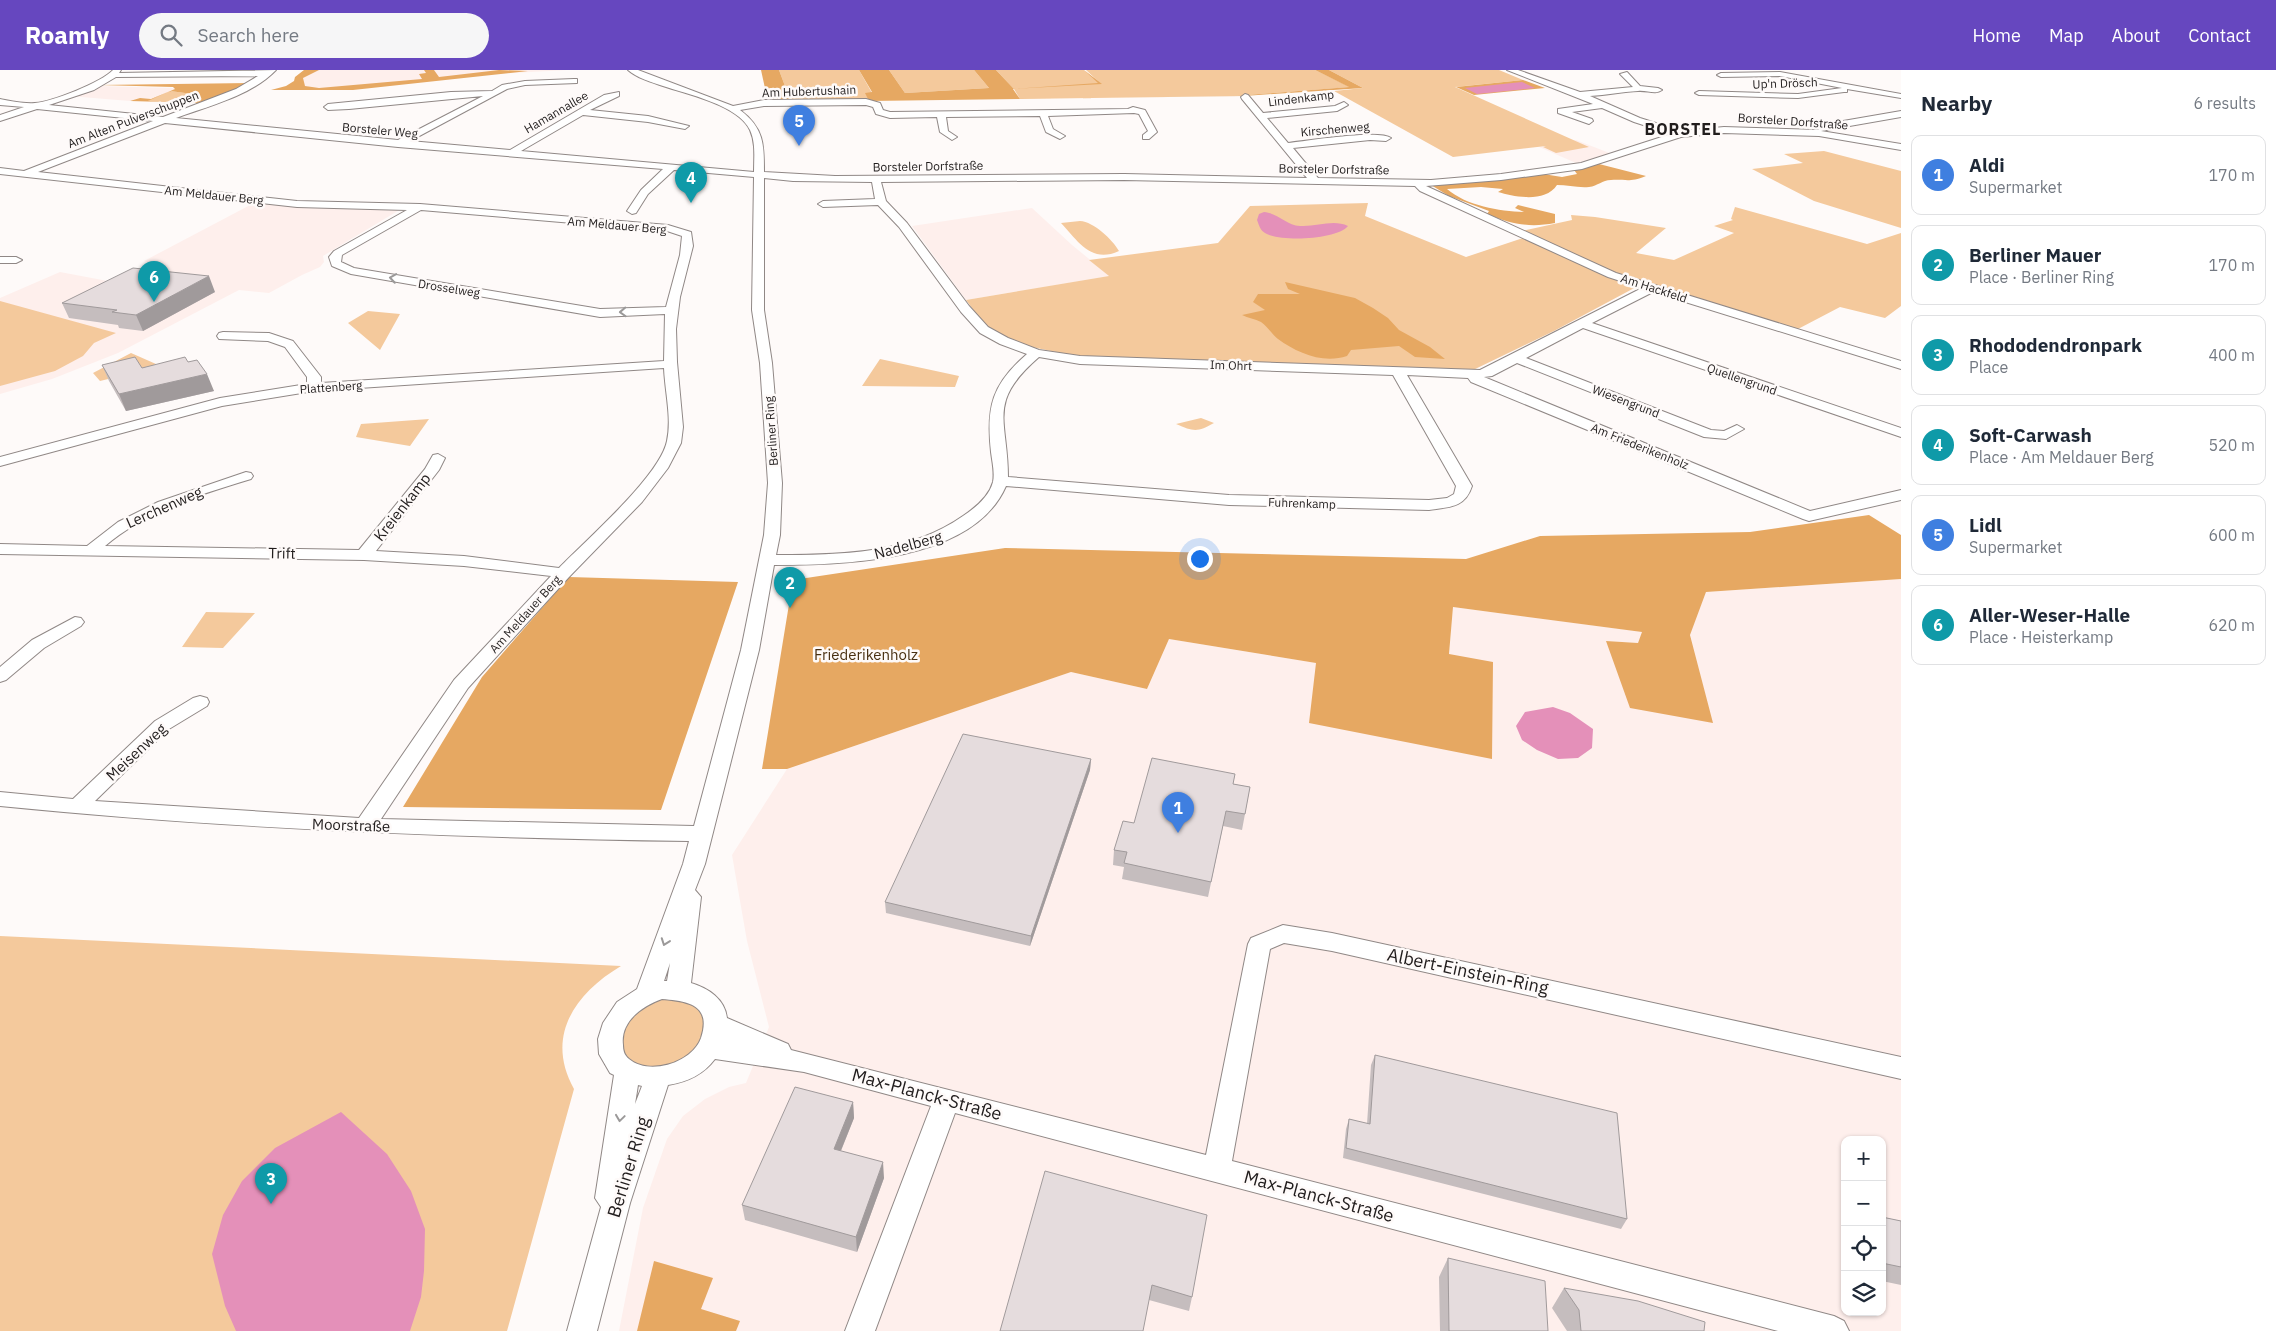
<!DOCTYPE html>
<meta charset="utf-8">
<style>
:root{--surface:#fff;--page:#f6f6f7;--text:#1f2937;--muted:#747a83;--line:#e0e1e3;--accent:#6647bf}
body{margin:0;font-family:"IBM Plex Sans",sans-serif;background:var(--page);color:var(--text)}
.controls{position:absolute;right:15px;bottom:15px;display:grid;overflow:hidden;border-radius:10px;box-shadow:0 1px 4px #0004}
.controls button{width:45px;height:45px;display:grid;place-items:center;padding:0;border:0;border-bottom:1px solid var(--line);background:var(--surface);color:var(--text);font:25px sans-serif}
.you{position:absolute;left:1199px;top:488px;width:18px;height:18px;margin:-12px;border:4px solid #fff;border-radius:50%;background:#1a73e8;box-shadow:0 0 0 8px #1a73e833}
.badge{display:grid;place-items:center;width:32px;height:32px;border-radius:50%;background:var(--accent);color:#fff;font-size:16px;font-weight:700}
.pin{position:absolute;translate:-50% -41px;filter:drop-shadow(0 1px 2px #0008)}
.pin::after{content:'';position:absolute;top:26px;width:18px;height:15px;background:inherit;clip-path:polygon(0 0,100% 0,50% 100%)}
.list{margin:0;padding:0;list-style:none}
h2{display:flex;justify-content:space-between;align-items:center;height:65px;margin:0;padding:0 20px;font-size:21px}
h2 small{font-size:16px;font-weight:400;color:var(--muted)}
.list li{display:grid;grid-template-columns:32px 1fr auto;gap:15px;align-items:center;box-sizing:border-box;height:80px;margin:0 10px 10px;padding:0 10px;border:1px solid var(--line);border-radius:10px}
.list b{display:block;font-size:19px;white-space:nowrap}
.list p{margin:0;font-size:16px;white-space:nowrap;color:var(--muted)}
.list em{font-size:16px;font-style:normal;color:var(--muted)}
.icon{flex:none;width:28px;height:28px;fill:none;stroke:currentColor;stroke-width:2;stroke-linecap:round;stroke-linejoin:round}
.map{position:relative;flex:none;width:1901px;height:1261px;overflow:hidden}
header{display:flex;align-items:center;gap:30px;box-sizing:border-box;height:70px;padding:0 25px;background:var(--accent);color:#fff}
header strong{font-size:24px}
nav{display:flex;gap:28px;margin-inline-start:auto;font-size:18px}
.search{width:350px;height:45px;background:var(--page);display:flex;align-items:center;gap:12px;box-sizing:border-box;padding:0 18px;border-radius:28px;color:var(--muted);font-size:19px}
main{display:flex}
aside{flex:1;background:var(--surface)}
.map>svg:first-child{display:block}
.built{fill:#feefec;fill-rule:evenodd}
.green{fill:#f4c99c}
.forest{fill:#e6a862;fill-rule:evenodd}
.water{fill:#e490b9}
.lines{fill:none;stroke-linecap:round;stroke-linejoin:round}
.minor-casing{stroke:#908886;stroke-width:2}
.minor{fill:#fff;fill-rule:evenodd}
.wall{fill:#c5bdbe}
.shaded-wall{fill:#a09a9b}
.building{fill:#e5dcdd;stroke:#a09a9b}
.oneway{stroke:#9b9999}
.labels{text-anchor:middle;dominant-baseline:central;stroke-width:5;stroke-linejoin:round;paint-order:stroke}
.far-street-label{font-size:12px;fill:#211d1d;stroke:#fefaf9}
.street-label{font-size:15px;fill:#211d1d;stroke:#fefaf9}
.park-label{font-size:15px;fill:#493012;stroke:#fefaf9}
.far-district-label{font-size:16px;font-weight:bold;letter-spacing:1px;fill:#211d1d;stroke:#fefaf9}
.near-street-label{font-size:18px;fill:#211d1d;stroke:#fefaf9}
</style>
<header>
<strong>Roamly</strong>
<div class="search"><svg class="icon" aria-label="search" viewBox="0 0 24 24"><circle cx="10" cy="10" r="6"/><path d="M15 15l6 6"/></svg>Search here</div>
<nav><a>Home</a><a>Map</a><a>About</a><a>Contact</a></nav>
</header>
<main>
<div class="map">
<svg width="1901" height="1261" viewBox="0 0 1901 1261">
<rect width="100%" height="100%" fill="#fefaf9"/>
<path class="built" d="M309,0H567L474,5L410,13L317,20L297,13Z
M98,16L173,18L176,19L151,29L140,28L130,31L69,26Z
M1576,70L1612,84L1576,93L1539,77Z
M254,133L401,139L323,186L324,192L320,197L302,205L269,223L239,220L118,283L52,309L0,324V228L60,202L113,212L150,193L144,191Z
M1032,138L1072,175L1110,206L966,230L912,156Z
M1901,509V1261H619L643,1138L667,1069L683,1046L705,1029L729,1017L746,1013L769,957L747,871L732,785L787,699L1071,602L1147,619L1169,569L1317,593L1310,653L1449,584L1453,537L1643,562L1638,573L1606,571L1712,652L1690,564L1706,522ZM1845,1070H1882V1242H1845Z"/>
<path class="green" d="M779,0H859L872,23L869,31L791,32Z
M889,0H974L989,18L905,23Z
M996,0H1084L1101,14L1086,0H1315L1350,17L1234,26L1020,29L1014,19Z
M1329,0H1499L1523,10L1455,17L1589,77L1556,83L1543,77L1546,76L1453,87L1334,21L1363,18Z
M170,21L201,25L188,33L147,31Z
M1824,81L1901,101V158L1814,131L1752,99L1803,93L1784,84Z
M1368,133L1365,146L1466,187L1526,167L1638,216L1554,261L1471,301L1080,287L1022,275L986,257L966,230L1109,206L1089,190L1218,173L1250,136Z
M1735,137L1867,174L1901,163V236L1885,248L1840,237L1798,259L1619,204L1522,161L1572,150L1571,145L1595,147L1666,158L1636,183L1674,190L1734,163L1714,156L1733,150L1731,149Z
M1080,151C1094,152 1112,169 1119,181C1091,194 1078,171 1061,153Z
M0,231L116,263L94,273L83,286L55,301L0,316Z
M368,241L400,244L380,280L348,253Z
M131,283L156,294L141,301L100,311L93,303Z
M880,289L959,306L955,317L862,316Z
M1201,348L1214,353C1198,362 1194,362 1176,354Z
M429,349L410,376L356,367L361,354Z
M206,542L255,543L223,578L182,577Z
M0,866L621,896C574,924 545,967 574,1019L507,1261H0Z
M663,925L702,936L711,958L688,992L641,999L620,984L624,947Z"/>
<path class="forest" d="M304,0H319L303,8L305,16L319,18L422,9L419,4L426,3L424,0H434L439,7L499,0L528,1L353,20H271L286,16L294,11L295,7Z
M761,0H779L791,32H768Z
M859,0H889L905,23L989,18L974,0H996L1014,19L1098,13L1084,0L1102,14L1013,19L1020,29L1234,26L1349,17L1315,0H1329L1363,18L1244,26L869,31L865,23L872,22Z
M1523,10L1545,18L1474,25L1456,17Z
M250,13L231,23L199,33L130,31L140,28L151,29L175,19L173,17L99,15ZM170,21L200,25L188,33L148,31Z
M1599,94L1646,106C1628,113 1627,109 1611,110C1602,110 1598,116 1589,117C1578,118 1567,115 1557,115C1545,133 1515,127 1498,122L1503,119L1481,117L1447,119C1467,136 1499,141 1524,142L1515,138L1518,135L1555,144V153C1529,158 1511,154 1487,144L1489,141L1449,126L1431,115L1543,104L1562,107L1577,104L1574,100Z
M1285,212L1355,228L1373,238L1388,248L1399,260L1430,277L1445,289L1415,287L1399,276L1351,280L1347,286C1323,294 1297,283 1278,269C1272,264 1267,256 1261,252C1255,249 1248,248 1242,245L1265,240L1253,232L1258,224H1300L1288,219Z
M1869,445L1901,465V509L1706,522L1690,565L1713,653L1630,638L1606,571L1638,573L1642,562L1453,537L1449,584L1493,592L1492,689L1309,653L1316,593L1169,569L1147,619L1071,602L787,699H762L793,510L1005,478L1466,489L1540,466L1750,462Z
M569,507L738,512L661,740L403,737L482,607Z
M654,1191L713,1208L701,1239L740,1251L736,1261H637Z"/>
<path class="water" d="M1522,12L1535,18L1477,24L1465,18Z
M1264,142C1278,143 1286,155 1300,156C1317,157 1333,149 1348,156C1337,170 1279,172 1265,163C1260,160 1259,155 1257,150L1259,144Z
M1553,637L1570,643L1593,659L1592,678L1578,688L1558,689L1537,680L1522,670L1516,656L1525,642Z
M341,1042L387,1084L411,1121L425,1159L424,1201L421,1227L410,1261H236L225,1236L212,1184L223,1145L242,1111L275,1078Z"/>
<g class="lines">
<defs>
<path id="minor" d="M113,0H121L119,3L276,0C251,26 209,36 176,48L398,70L483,26L349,39L328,40L324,37L328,34L451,22L492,21L502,15L525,11L574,9H577V13L525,15L507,19L410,71L510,80L604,25L619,22V26L590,40L648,46L689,56L685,59L648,52L583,45L521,81L754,102C754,88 756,73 750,60C738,35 687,24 663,16C651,12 637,8 628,0H638L733,36L764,30L866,29L880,33L883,40L890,42L1128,39L1133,37L1145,40L1157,62L1149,69H1143V65L1148,61L1139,44L1134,43L1048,46L1053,59L1065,66L1060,69L1046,62L1040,46L946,47L948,61L957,67L952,70L940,62L937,47L890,48L876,44L873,37L866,35L764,36L740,40C764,58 764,74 764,102L835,106L1124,104L1307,108L1242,29L1241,27L1245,24L1248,25L1263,43L1335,36L1344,32L1348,35L1337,41L1267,48L1288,73C1306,71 1379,59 1391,68L1386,71L1370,70L1293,78L1318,108L1431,110L1501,104L1581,93L1671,64L1634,52L1602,38L1572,42L1592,49L1593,51L1589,54L1558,43V39L1593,34L1507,0H1518L1580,22L1633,17L1620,4L1627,2L1640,16L1658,18L1662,20C1655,25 1647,20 1638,21C1622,22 1606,25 1590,26L1640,48L1681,61L1724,57L1819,60L1816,58L1820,55L1901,41V47L1821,61L1901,74V80L1819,66L1724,63L1681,67L1582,99L1501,110L1426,116L1616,203L1901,291V299L1653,222L1592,253L1901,358V367L1583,258L1526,288L1711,360L1724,361L1737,355L1744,359L1726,369L1704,367L1517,293L1492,306L1484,307L1810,441L1901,420V430L1809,451L1803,449L1471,312L1468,308L1407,305L1472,416C1465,438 1449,437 1429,440L1229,435L1006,416C973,492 844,495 774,495L759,580L705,794L695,820L701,827L691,913C708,918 725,929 727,948L788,974L791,980L1206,1085L1248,874L1251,868L1283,855L1332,863L1901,987V1009L1332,881L1284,873L1270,879L1232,1091L1834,1246L1844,1251L1849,1261H1778L955,1043L875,1261H845L931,1036L804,1002L715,989C703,1005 687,1012 668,1015L630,1133L597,1261H567L601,1137L595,1128L614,1005L610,1003L599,984L598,969L603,953L617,932L637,919L683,794L689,771C459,768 229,759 0,736V722L73,729L155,651L193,628L200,626L207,628L209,632L207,636L169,659L95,731L359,748L454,610L551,506L464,496L364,490L0,484V474L87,476L118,452L158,432L246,402L251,403L253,406L251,409C201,424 146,441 105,476L359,480L425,399L433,385L438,384L445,388L439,400L376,481L464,486L559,498C586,470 660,406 667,371C672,348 665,322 664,298L314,321L222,336L0,396V387L220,328L307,314V307L285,277L268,271L219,269L217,266L219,263L223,262L269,263L293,271L321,307V313L664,291L665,244L600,247L351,204L332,196L329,187L334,181L407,140L297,137L0,104V98L24,101L153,51L37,39L0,51V45L24,37L0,35V29C11,31 24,34 35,33C52,32 102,12 113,0ZM258,6L236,19L163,47L49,35L94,20L116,7ZM165,53L398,77L663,99L641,120L627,141L632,144L636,143L648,124L674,100L754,107L752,240L760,293L768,413L764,465L741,580L694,756L381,749L468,618L569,507L642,432L668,398L681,373L683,357L677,292L676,259L680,227L693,176L691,162L668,155L420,134L297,131L38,102ZM764,108L793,111L872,112L875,129L823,131L818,134L823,137L878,135L899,157L961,242L980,263L1000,274L1027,284C992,314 986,337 991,382C992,391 995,402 993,412C989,427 975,438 963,446C909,484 841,485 776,485L780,465L782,413L772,293L764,240ZM1124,110L1415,116L1420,121L1608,207L1642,218L1480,300L1080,286L1039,280L1008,268L988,257L969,236L907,153L886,131L881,112ZM421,140L667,161L682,166L680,185L666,237L600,239L354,198L341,192L342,185ZM1039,287L1080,294L1393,305L1456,416L1454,424L1447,428L1429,430L1229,425L1008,407C1008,349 986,333 1039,287ZM670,893L667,911H664ZM662,929C688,931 712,935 701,968C692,993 649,1006 629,989C624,985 623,980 623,975C620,951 643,936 662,929ZM638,1015L642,1016L635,1034Z
M1780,2L1901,24V28L1847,19V22H1844L1798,28L1699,25L1695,23L1699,21L1798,24L1842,18L1780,6L1721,7L1717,5L1721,3Z
M0,187H16L22,190L16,193H0Z
M75,547L81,548L84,552L81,556L44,578L6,610L0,612V597L32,570Z"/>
</defs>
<use href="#minor" class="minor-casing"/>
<use href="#minor" class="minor"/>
</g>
<path class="wall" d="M215,222L143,261L119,258L118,255L69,248L62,233Z
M188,292L214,321L126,341L109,311L102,295L142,298Z
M1091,689L1090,700L1030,876L886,843L885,832Z
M1235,704L1233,714L1250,717L1242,760L1223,756L1208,827L1122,809L1124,797L1113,795L1114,780L1134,753Z
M1375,985L1627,1149L1621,1159L1343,1088L1346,1059L1349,1049L1367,1054L1371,995Z
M853,1032L854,1048L841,1081L884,1108L857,1182L745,1150L742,1135Z
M1045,1101L1192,1227L1189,1241L1149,1230Z
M1882,1147L1901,1151V1215L1882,1211Z
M1845,1152V1167L1842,1155Z
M1448,1188L1548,1261H1440L1439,1207Z
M1564,1218L1704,1261H1567L1552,1238Z"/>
<path class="shaded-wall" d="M209,206L215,222L143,261L136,245Z
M207,304L214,321L126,341L119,324Z
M1091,689L1090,700L1030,876L1031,866Z
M853,1032L854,1048L835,1095L834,1079Z
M883,1092L884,1108L857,1182L856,1167Z"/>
<path class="building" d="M133,198L209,206L136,245L112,242L117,240L62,233Z
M135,287L142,298L185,287L188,292L197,290L207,304L119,324L102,295Z
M963,664L1091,689L1031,866L885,832Z
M1152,688L1235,704L1233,714L1250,717L1245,744L1226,741L1211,812L1124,793L1127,782L1114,780L1123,751L1134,753Z
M1375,985L1617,1043L1627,1149L1346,1078L1349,1049L1370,1054Z
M795,1017L853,1032L834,1079L883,1092L856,1167L742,1135Z
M1045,1101L1207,1145L1192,1227L1152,1215L1143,1261H1000Z
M1882,1147L1901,1151V1197L1882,1193Z
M1448,1188L1545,1211L1548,1261H1449Z
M1564,1218L1638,1231L1705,1252L1704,1261H1581L1579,1240Z"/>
<defs><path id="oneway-chevron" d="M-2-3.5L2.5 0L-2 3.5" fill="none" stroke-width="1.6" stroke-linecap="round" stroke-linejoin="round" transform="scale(1.25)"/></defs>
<g class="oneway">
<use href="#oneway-chevron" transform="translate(393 208) rotate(-171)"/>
<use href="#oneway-chevron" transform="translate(623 242) rotate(178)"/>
<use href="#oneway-chevron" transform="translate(665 872) rotate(110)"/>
<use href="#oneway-chevron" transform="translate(620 1048) rotate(98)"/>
</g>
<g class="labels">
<g class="far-street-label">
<text transform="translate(1785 13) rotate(-2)">Up'n Drösch</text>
<text transform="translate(809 21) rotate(-2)">Am Hubertushain</text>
<text transform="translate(1301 28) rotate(-7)">Lindenkamp</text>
<text transform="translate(556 42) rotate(-30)">Hamannallee</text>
<text transform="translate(133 49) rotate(-21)">Am Alten Pulverschuppen</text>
<text transform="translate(1793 51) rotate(4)">Borsteler Dorfstraße</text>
<text transform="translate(1335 59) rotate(-5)">Kirschenweg</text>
<text transform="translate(380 60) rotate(5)">Borsteler Weg</text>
<text transform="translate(928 96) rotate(-1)">Borsteler Dorfstraße</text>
<text transform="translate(1334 99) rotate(1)">Borsteler Dorfstraße</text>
<text transform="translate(214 125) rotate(6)">Am Meldauer Berg</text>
<text transform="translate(617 155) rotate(5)">Am Meldauer Berg</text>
<text transform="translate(449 218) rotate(9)">Drosselweg</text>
<text transform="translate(1654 218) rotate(18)">Am Hackfeld</text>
<text transform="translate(1231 295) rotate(2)">Im Ohrt</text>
<text transform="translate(1742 309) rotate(19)">Quellengrund</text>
<text transform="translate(331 317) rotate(-4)">Plattenberg</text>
<text transform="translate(1626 331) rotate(21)">Wiesengrund</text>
<text transform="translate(771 361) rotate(-94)">Berliner Ring</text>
<text transform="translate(1640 376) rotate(22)">Am Friederikenholz</text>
<text transform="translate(1302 433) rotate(2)">Fuhrenkamp</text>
<text transform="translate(525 544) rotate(-48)">Am Meldauer Berg</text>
</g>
<g class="street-label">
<text transform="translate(164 437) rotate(-24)">Lerchenweg</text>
<text transform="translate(402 437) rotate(-52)">Kreienkamp</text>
<text transform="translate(908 475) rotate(-15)">Nadelberg</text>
<text transform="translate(282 483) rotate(1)">Trift</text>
<text transform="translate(136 682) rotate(-43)">Meisenweg</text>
<text transform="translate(351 755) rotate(2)">Moorstraße</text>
</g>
<g class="park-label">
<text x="866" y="584">Friederikenholz</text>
</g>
<g class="far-district-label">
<text x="1683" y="59">BORSTEL</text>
</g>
<g class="near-street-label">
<text transform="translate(1468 901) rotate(12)">Albert-Einstein-Ring</text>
<text transform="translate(927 1024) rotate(15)">Max-Planck-Straße</text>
<text transform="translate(628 1097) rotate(-73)">Berliner Ring</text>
<text transform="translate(1319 1126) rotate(15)">Max-Planck-Straße</text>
</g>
</g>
</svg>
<div class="controls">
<button>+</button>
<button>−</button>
<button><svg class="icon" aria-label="locate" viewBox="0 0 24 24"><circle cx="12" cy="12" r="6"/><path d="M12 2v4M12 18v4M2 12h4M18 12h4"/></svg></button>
<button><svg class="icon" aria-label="layers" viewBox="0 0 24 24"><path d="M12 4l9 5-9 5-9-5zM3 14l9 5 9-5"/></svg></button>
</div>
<div class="you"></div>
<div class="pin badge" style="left:1178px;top:763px;background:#3f7fe0">1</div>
<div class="pin badge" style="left:790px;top:538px;background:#0f9aa8">2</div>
<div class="pin badge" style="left:271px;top:1134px;background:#0f9aa8">3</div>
<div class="pin badge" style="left:691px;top:133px;background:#0f9aa8">4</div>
<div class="pin badge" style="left:799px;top:76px;background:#3f7fe0">5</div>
<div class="pin badge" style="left:154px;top:232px;background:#0f9aa8">6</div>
</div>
<aside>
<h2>Nearby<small>6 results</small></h2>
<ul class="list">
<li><span class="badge" style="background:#3f7fe0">1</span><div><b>Aldi</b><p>Supermarket</p></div><em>170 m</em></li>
<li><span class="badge" style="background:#0f9aa8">2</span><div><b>Berliner Mauer</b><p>Place · Berliner Ring</p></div><em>170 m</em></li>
<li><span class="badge" style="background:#0f9aa8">3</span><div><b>Rhododendronpark</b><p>Place</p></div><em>400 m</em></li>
<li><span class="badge" style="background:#0f9aa8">4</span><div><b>Soft-Carwash</b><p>Place · Am Meldauer Berg</p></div><em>520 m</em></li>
<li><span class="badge" style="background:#3f7fe0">5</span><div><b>Lidl</b><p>Supermarket</p></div><em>600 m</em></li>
<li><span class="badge" style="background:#0f9aa8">6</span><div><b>Aller-Weser-Halle</b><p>Place · Heisterkamp</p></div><em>620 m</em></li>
</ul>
</aside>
</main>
